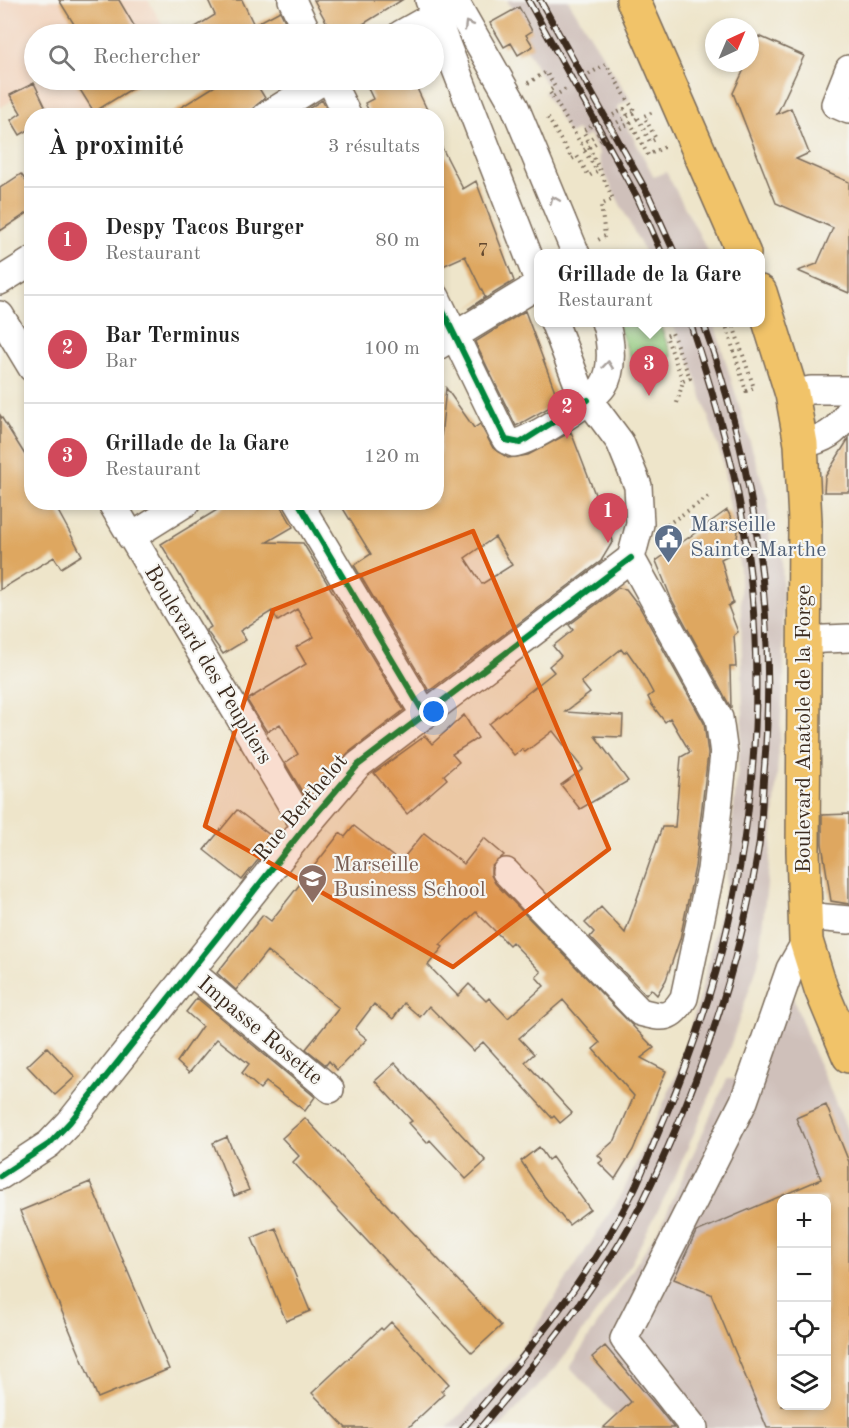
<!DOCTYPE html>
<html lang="fr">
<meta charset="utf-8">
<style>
:root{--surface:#fff;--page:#f2f2f2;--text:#222;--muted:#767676;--line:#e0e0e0;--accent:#d1495b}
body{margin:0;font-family:"Old Standard TT",serif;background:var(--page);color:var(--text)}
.controls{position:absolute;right:18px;bottom:18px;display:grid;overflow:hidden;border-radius:12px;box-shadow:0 3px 9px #0003}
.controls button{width:54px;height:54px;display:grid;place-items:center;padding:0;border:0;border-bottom:2px solid var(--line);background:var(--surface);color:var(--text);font:30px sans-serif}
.compass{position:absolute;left:705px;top:18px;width:54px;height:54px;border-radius:50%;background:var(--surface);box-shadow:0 3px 9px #0003;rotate:44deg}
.you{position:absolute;left:434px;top:712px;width:21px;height:21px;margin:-15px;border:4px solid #fff;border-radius:50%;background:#1a73e8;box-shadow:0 0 0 9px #1a73e833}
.badge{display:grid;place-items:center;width:39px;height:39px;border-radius:50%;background:var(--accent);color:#fff;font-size:20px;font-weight:700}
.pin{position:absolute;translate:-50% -50px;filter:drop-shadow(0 2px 3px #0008)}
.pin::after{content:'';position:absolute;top:32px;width:21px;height:18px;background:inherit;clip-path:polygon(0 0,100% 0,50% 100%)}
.popup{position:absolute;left:534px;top:249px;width:231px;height:78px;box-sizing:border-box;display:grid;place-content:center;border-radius:12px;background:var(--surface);filter:drop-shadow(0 2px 4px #0005);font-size:20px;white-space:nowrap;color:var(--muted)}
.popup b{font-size:22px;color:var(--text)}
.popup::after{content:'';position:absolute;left:50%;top:100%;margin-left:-12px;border:12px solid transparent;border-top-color:var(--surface)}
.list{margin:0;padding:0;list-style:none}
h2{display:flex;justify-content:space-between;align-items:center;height:78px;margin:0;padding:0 24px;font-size:26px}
h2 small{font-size:20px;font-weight:400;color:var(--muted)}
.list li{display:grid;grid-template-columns:39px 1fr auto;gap:18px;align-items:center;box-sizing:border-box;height:108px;padding:0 24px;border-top:2px solid var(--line)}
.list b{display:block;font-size:22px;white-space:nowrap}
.list p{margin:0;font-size:20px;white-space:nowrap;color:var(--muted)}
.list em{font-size:20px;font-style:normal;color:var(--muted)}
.icon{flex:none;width:33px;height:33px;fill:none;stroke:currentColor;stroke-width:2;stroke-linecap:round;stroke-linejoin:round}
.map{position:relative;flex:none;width:849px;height:1428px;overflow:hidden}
.search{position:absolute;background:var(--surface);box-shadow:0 3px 9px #0003;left:24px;top:24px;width:420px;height:66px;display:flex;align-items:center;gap:15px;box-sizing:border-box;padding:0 21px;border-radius:33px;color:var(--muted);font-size:22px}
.panel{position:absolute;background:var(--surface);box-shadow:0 3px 9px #0003;left:24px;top:108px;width:420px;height:402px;border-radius:24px}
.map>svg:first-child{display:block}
.built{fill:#f2d4be}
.industrial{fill:#cfc0ba;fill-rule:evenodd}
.green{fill:#91c87b;stroke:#66794c;stroke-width:1.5}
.building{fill:#dea761;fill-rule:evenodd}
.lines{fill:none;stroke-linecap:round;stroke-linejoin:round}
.minor-casing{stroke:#7a6b5a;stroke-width:30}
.major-casing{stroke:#7a6b5a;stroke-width:36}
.path{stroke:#7a6b5a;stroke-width:4;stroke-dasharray:1.5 4.5;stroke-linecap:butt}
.minor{stroke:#fff;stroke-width:27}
.major{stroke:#f1c369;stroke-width:33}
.rail-casing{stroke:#3b2a1e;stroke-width:7}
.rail{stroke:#f6f6f2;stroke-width:4.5;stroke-dasharray:14;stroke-linecap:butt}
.path-bridge{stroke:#7a6b5a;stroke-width:4;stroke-dasharray:1.5 4.5;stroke-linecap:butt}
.cycleway-casing{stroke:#f6f6f2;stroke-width:10}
.cycleway{stroke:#00873e;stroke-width:6}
.oneway{stroke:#a79f9a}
.marked{fill:#df570d;fill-opacity:0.2;stroke:#df570d;stroke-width:4.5;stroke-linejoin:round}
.labels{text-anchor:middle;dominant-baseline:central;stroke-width:4.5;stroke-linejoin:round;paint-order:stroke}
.number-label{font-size:20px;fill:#64492f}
.service-label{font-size:22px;fill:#4e5e75;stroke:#f6f6f2;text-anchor:start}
.street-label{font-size:22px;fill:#3b2a1e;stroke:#f6f6f2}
.education-label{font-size:22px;fill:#785e54;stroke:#f6f6f2;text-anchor:start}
</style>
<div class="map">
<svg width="849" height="1428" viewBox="0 0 849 1428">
<rect width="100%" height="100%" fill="#f6f6f2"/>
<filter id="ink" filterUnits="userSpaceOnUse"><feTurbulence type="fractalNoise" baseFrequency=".0167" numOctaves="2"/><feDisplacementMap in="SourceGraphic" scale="12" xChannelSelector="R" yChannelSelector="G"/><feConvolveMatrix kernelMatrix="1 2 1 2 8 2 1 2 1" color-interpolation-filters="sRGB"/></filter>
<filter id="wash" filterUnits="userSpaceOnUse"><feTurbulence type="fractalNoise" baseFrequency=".008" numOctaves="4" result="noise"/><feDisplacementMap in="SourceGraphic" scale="24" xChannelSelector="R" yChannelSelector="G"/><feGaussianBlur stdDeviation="1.35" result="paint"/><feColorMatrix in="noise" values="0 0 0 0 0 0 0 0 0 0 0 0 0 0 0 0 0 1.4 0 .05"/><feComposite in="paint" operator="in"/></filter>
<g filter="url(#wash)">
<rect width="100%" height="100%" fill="#eee5ca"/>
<path class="built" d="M0,0H148L168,34H34V80H138L80,115H50L32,88L0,108Z"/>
<path class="industrial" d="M507,0H568L630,99L617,107L654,177L666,172L709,253H645L603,171L598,156L600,155L589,135L583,139L577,130L569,134L544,92L550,87L545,83L527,50L526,35Z
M672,323H714L768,501L770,547L782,552L784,677L773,831L758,964L725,1061L676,1175L628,1269L559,1364L499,1428H447L514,1360L622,1194L676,1076L702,988L726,884L743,716L740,569L722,459L693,369Z
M779,959L809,1041L849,1134V1428H626L570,1367L661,1225L727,1079H743ZM782,1198H826V1406H782Z"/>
<path class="green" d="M617,323H659L672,356L636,371Z"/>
<g id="blocks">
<path class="building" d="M59,0H119L139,34H80Z
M208,0H242L254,25L280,11L291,34H184L215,15Z
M314,0H402L347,34H333Z
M519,7L532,31L526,35L533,46L518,55L511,43L504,47L490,23Z
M759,36L804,56L777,114L791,108L809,153L796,159L849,182V293L798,271L817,264L833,228L776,203L733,93L747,63H750V56Z
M74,80H146L94,112Z
M211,80H254L265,98L244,116H167L215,86Z
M364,80H413L430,116H371L365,103L373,99Z
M34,83L47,110L38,116H32V128L20,135L11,120L21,113L10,95Z
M322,100L330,116H297Z
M436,136L463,189L476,181L514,281L468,309L485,297L465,256L436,269Z
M21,174L32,190V210L0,231V188Z
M525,311L559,402L516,426L475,342Z
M446,388L474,428L480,424L493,448L508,458L528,455L571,432L613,541L601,561L429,691L354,565L371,554L339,502H436V453L439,457ZM495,537L512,565L482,584L465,558Z
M0,415L32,466V502H53L82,555L61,568L54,557L0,590Z
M849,438V492H824L825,477Z
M230,502H279L293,527L267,542L303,543L404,710L348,753L307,800L285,763L298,754L280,724L267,732L247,700L306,664L296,647L314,637L297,609L278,621L272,611L240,631L246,640L223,654L206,630L211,627L161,544Z
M727,510L738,531L736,545L728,549L731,554L721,559L733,603L728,606L738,632L734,635L736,667H730L731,708L671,598L656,561Z
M618,588L626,589L639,606L704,723L708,754L695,867L680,939L666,980L657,995L651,989L646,995L590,937L594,932L585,923L601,907L625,933L662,827H675L681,757L690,752L670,718L665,722L652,705L648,697L653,693L641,671L627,651L624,653L621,649L581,682L590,693L565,712L623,716L622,737L595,736L628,781L580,809L561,785L583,769L553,731L525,752L522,749L514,755L489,724L554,672L549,666L561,656L553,646L573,630L569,625Z
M464,715L478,738L452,754L459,762L444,775L447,779L407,814L374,773L425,736L432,744Z
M237,810L275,839L242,880L204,850Z
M849,814V904L831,901L822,844V815Z
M354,826L400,862L424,833L464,864L484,838L504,855L491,867V875L495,883L654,1048L641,1058L666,1071L633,1150L615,1179L599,1163L603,1160L598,1155L615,1140L634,1096L593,1049L600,1043L563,1000L519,1038L534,1054L525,1062L572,1113L560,1123L554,1116L552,1118L483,1042L473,1051L429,1006L420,1017L404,1003L393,1019L374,1004L355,1029L367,1039L337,1070L329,1061L326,1065L306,1049L339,1008L276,958L267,951L236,990L217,973L263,915L271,921L340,833L345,837ZM476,912L509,945L512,942L541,972L536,977L544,986L508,1018L489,998L486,1001L469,984L458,996L428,965L443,947L440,945Z
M197,998L315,1097L305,1111L266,1082L260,1089L242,1073L249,1064L217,1039L189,1073L177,1062L202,1026L186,1012Z
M47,1047L75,1077L55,1095L27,1066Z
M395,1063L486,1161L466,1179L430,1140L427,1143L409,1123L412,1121L375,1081Z
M826,1105L849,1162V1428H767L711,1294L674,1279L696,1232L821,1179L796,1118ZM782,1198H826V1406H782Z
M305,1118L501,1326L472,1353L293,1162L299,1156L282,1138Z
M227,1137L249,1190L234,1196L213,1143Z
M539,1147L548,1160L552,1157L590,1209L569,1225L544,1196L521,1161Z
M90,1182L169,1369L98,1398L20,1211Z
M276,1228L310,1311L286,1321L252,1238Z
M391,1322L449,1384L441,1391L444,1394L408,1428H346L312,1393L381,1328L383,1330Z
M605,1346L659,1409L674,1428H603L631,1402L592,1357Z"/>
</g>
</g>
<g filter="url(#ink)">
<use href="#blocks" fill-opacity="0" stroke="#7a6b5a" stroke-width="1.5"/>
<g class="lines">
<defs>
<path id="minor" d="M292,0L308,34
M429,0L538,280
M454,0L515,107L576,254
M401,34L435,15
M849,69L835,104L849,110
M330,80L348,116
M266,116L324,80
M0,281L32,261
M436,297L502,433L506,440L514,443C530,442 593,401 603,386C614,370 611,339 605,322
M0,315L32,368
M554,322L579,387L620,442L638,486L640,524L631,558
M436,347L538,285
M792,394L811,390H849
M801,444C825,440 836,432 849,412
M111,502L305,827
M298,502L425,715
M131,537L187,502
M803,640L849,638
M506,872L640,1012C664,1018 670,1020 684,998L711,870L724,754L719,718L631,558
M804,916L849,920
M191,972L330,1089
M0,1176L49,1144L70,1122L305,827L358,765L631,558
M694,1428L624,1339L744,1101L790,969L806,941"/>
<path id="major" d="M633,0L744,254
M760,292L792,394L801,444L805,521L803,851L806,941L821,989L849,1056"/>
</defs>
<use href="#minor" class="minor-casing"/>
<use href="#major" class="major-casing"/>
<path class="path" d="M589,74L606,64L635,112
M528,83L546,72L555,87L549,91L553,97L569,87
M553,97L581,144
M613,115L624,109L628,116
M548,118L572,159L577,156L589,176L597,171L584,150
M638,118L650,142L656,139L644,116L653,112
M630,122L648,155L668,145
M588,140L583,131L591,126
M589,147L613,199L601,205L605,236L596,241
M725,322L746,391L754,388L732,322
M677,403L683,381L666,336L672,333L690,378L683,381
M662,528L710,496"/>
<use href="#minor" class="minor"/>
<use href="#major" class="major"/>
<defs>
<path id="rail" d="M528,0L638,199L662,254
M540,0L649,196L675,254
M463,1428C525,1356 587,1281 631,1196C642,1175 650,1152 659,1131C748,929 780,706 737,489C725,433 708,377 690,322
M480,1428C540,1358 601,1284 643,1201C697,1090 740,967 759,845C762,821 762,797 764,773C777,617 756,470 703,322"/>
</defs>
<use href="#rail" class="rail-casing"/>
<use href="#rail" class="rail"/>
<path class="path-bridge" d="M581,144L635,112
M584,150L638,118"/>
<defs>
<path id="cycleway" d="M436,297L506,440L520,443L588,400
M298,502L425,715
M0,1176L49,1144L70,1122L305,827L358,765L631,558"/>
</defs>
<use href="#cycleway" class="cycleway-casing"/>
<use href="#cycleway" class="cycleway"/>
</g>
<defs><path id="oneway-chevron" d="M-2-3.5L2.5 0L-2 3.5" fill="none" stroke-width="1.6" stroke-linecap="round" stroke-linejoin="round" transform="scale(1.5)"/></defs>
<g class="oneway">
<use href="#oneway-chevron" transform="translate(468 25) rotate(-121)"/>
<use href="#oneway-chevron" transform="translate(554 200) rotate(-113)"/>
<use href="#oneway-chevron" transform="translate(608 365) rotate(-84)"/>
</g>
</g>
<path class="marked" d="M473,531L609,849L453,967L205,826L273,610Z"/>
<defs>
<symbol id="civic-pin" viewBox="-11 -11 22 30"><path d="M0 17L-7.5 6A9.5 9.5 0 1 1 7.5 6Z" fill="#5c6f8a" stroke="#f6f6f2"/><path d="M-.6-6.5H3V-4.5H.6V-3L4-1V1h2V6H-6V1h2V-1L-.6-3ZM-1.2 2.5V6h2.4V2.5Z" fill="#fff"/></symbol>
<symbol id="university-pin" viewBox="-11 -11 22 30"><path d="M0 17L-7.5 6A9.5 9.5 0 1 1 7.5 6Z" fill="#8d6e63" stroke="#f6f6f2"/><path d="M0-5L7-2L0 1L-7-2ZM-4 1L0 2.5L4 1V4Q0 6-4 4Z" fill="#fff"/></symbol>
</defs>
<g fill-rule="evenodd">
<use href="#civic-pin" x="652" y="522" width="33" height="45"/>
<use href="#university-pin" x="296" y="862" width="33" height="45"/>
</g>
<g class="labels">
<g class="number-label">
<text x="483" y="251">7</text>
</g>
<g class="service-label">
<text x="690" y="525">Marseille<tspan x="690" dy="25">Sainte-Marthe</tspan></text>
</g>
<g class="street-label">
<text transform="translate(208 665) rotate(59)">Boulevard des Peupliers</text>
<text transform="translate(804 729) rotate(-90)">Boulevard Anatole de la Forge</text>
<text transform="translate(301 808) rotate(-50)">Rue Berthelot</text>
<text transform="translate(260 1031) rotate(40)">Impasse Rosette</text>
</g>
<g class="education-label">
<text x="333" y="865">Marseille<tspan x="333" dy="25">Business School</tspan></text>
</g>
</g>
</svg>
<div class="controls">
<button>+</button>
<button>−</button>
<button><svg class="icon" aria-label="locate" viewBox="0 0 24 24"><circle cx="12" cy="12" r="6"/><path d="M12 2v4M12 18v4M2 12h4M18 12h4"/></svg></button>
<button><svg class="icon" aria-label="layers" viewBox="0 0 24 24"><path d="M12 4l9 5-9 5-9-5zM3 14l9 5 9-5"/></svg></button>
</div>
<svg class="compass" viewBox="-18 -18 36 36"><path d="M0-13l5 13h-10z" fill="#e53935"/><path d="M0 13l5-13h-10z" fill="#767676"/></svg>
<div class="you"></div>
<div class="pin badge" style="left:608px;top:543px">1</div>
<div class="pin badge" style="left:567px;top:439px">2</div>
<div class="pin badge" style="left:649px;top:396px">3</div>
<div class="popup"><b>Grillade de la Gare</b>Restaurant</div>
<div class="search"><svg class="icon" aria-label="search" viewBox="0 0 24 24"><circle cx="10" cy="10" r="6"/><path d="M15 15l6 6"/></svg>Rechercher</div>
<section class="panel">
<h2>À proximité<small>3 résultats</small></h2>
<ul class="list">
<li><span class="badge">1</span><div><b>Despy Tacos Burger</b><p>Restaurant</p></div><em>80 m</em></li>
<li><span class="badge">2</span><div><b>Bar Terminus</b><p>Bar</p></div><em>100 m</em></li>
<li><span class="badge">3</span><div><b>Grillade de la Gare</b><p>Restaurant</p></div><em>120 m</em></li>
</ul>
</section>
</div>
